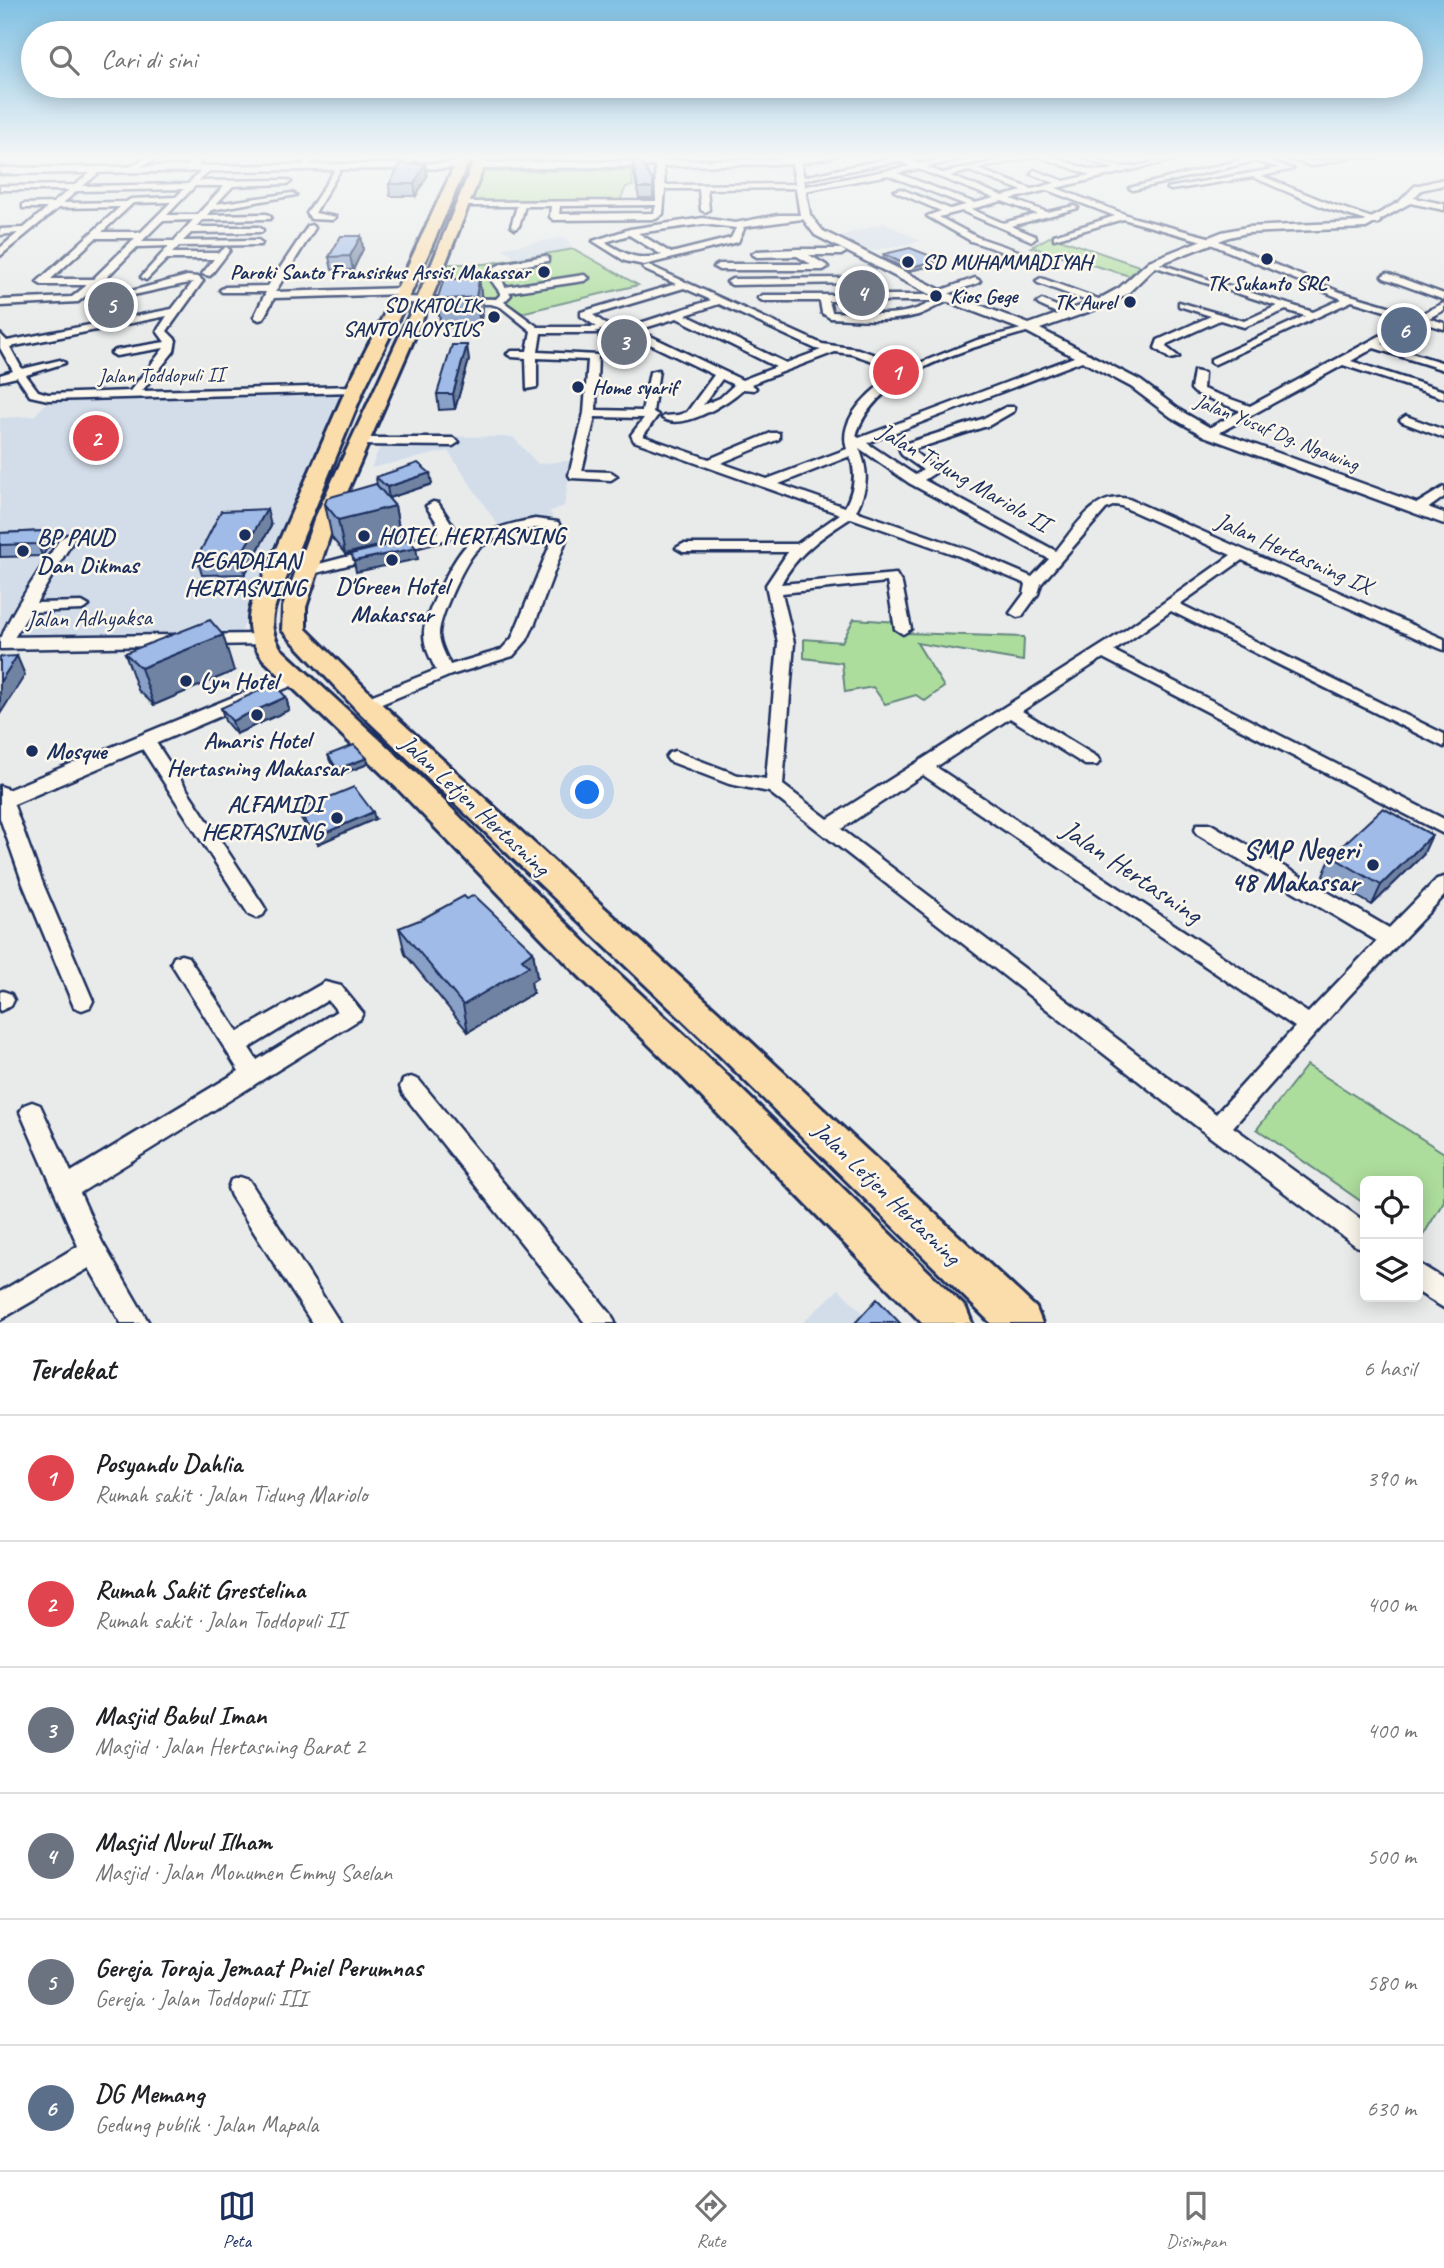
<!DOCTYPE html>
<html lang="id">
<meta charset="utf-8">
<style>
:root{--surface:#fff;--page:#f6f6f6;--text:#202124;--muted:#757577;--line:#e0e0e0;--accent:#1b2f5e}
body{margin:0;font-family:Caveat,sans-serif;background:var(--page);color:var(--text)}
.controls{position:absolute;right:21px;bottom:21px;display:grid;overflow:hidden;border-radius:10px;box-shadow:0 4px 18px #0003}
.controls button{width:63px;height:63px;display:grid;place-items:center;padding:0;border:0;border-bottom:2px solid var(--line);background:var(--surface);color:var(--text);font:35px sans-serif}
.you{position:absolute;left:588px;top:793px;width:24px;height:24px;margin:-18px;border:5px solid #fff;border-radius:50%;background:#1a73e8;box-shadow:0 0 0 10px #1a73e833}
.badge{display:grid;place-items:center;width:46px;height:46px;border-radius:50%;background:var(--accent);color:#fff;font-size:23px;font-weight:700}
.pin{position:absolute;translate:-50% -50%;border:4px solid #fff;box-shadow:0 2px 7px #0006}
.list{margin:0;padding:0;list-style:none}
h2{display:flex;justify-content:space-between;align-items:center;height:91px;margin:0;padding:0 28px;font-size:30px}
h2 small{font-size:23px;font-weight:400;color:var(--muted)}
.list li{display:grid;grid-template-columns:46px 1fr auto;gap:21px;align-items:center;box-sizing:border-box;height:126px;padding:0 28px;border-top:2px solid var(--line)}
.list b{display:block;font-size:26px;white-space:nowrap}
.list p{margin:0;font-size:23px;white-space:nowrap;color:var(--muted)}
.list em{font-size:23px;font-style:normal;color:var(--muted)}
.icon{flex:none;width:38px;height:38px;fill:none;stroke:currentColor;stroke-width:2;stroke-linecap:round;stroke-linejoin:round}
.map{position:relative;flex:none;width:1444px;height:1323px;overflow:hidden}
.search{position:absolute;background:var(--surface);box-shadow:0 4px 18px #0003;left:21px;right:21px;top:21px;height:77px;display:flex;align-items:center;gap:18px;box-sizing:border-box;padding:0 24px;border-radius:38px;color:var(--muted);font-size:26px}
.sheet{height:847px;background:var(--surface)}
nav{display:flex;justify-content:space-around;align-items:center;box-sizing:border-box;height:98px;border-top:2px solid var(--line);background:var(--surface);font-size:19px;color:var(--muted)}
nav a{display:grid;justify-items:center;gap:4px}
nav .on{color:var(--accent)}
.map>svg:first-child{display:block}
.built{fill:#d3ddea}
.green{fill:#addd9d;stroke:#64867e;stroke-width:2}
.lines{fill:none;stroke-linecap:round;stroke-linejoin:round}
.minor-casing{stroke:#1b2f5e;stroke-width:5}
.tertiary-casing{stroke:#1b2f5e;stroke-width:5}
.secondary-casing{stroke:#1b2f5e;stroke-width:5}
.primary-casing{stroke:#1b2f5e;stroke-width:6}
.minor{fill:#fbf7ec;fill-rule:evenodd}
.tertiary{fill:#fbf7ec;fill-rule:evenodd}
.secondary{fill:#fbf7ec;fill-rule:evenodd}
.primary{fill:#fbddab;fill-rule:evenodd}
.wall{fill:#8aa1c7;stroke:#1b2f5e;stroke-width:2}
.shaded-wall{fill:#7083a2;stroke:#1b2f5e;stroke-width:2}
.building{fill:#a0bbe7;stroke:#1b2f5e;stroke-width:2}
.poi-dot{fill:#1b2f5e;stroke:#fbf7ec;stroke-width:2.5}
.labels{text-anchor:middle;dominant-baseline:central;stroke-width:5;stroke-linejoin:round;paint-order:stroke}
.far-poi-label{font-size:21px;font-weight:bold;fill:#1b2f5e;stroke:#fbf7ec;text-anchor:start}
.far-street-label{font-size:21px;fill:#1b2f5e;stroke:#fbf7ec}
.street-label{font-size:24px;fill:#1b2f5e;stroke:#fbf7ec}
.poi-label{font-size:24px;font-weight:bold;fill:#1b2f5e;stroke:#fbf7ec;text-anchor:start}
.near-poi-label{font-size:28px;font-weight:bold;fill:#1b2f5e;stroke:#fbf7ec;text-anchor:end}
.near-street-label{font-size:28px;fill:#1b2f5e;stroke:#fbf7ec}
</style>
<div class="map">
<svg width="1444" height="1323" viewBox="0 0 1444 1323">
<rect width="100%" height="100%" fill="#e9ebeb"/>
<filter id="ink" filterUnits="userSpaceOnUse"><feTurbulence type="fractalNoise" baseFrequency=".0143" numOctaves="2"/><feDisplacementMap in="SourceGraphic" scale="14" xChannelSelector="R" yChannelSelector="G"/><feConvolveMatrix kernelMatrix="1 2 1 2 8 2 1 2 1" color-interpolation-filters="sRGB"/></filter>
<g filter="url(#ink)">
<path class="built" d="M774,156L775,160H791L793,175H776L775,171L665,172V164H547L549,158Z
M884,223L922,241L865,252L835,237Z
M565,237L574,249L517,259L503,248Z
M344,394L291,509H297L241,632L0,636V418L34,416L51,398H103L102,401Z
M384,436L513,437L538,464L572,460L564,506L549,512L553,516L503,533L448,451L371,468Z
M839,1289L873,1323H802Z"/>
<path class="green" d="M631,170L633,186L626,187L619,203L461,204L475,172Z
M1051,236L1139,266L1130,276L1031,247Z
M574,249L638,285L521,313L498,297L439,298L448,264H485Z
M854,619L898,622L906,633L1024,637L1023,661L917,643L944,687L925,701L916,695L885,704L873,687L845,692L842,663L804,658V639L842,642Z
M1307,1065L1444,1153V1201L1419,1242L1418,1181H1365V1204L1257,1129Z"/>
<g class="lines">
<defs>
<path id="minor" d="M149,156H161L133,171L126,169Z
M198,156H206L193,170H187V166Z
M308,156H316L307,169H301Z
M408,156H416L408,169H402Z
M887,156H903L919,164L958,156H974L927,167L942,173L1021,156H1036L978,169L1032,189L1055,183L1031,174L1034,170L1064,181L1090,175L1038,156C1068,156 1084,176 1114,169L1079,156C1095,156 1108,166 1123,167C1140,168 1168,156 1190,156L1056,188L1135,218L1212,238L1340,292L1419,315L1444,303V310L1429,318L1444,323V329L1421,322L1382,344L1444,363V370L1374,348L1351,361L1444,391V398L1343,365L1213,436H1205V430L1241,411L1195,393L1191,389L1194,371L1204,373L1203,389L1250,406L1411,319L1352,301L1215,364L1211,363V359L1305,316L1286,310L1244,327L1220,320L1167,344L1166,347L1179,357L1170,359L1155,348L1158,340L1211,316L1179,306V302L1244,321L1277,306L1150,265V261L1313,312L1342,299L1206,242L1123,219L1054,239V235L1115,216L1047,190L1011,199L1047,212L1074,206L1078,208L1011,226L1035,236L1036,238L1032,241L962,211L939,217L977,237L1021,252L1023,254L1018,257L971,241L927,216L941,211L894,191L901,189L950,209L966,205L888,175L799,192L796,188L707,189L709,210L705,212L701,210L699,189H665L663,214L656,219L554,220L550,217L551,206H525L519,226L515,229L511,226L517,206H461L457,204L461,202L656,201L655,164L659,162L663,164L665,185L799,184L802,187L910,166L898,161L798,181L794,179L890,158ZM918,169L994,198L975,203L897,173ZM969,171L1023,191L1003,196L950,176ZM1002,201L1037,214L1003,223L971,209ZM656,205L654,213L559,214L560,206Z
M1257,156H1266L1263,159L1293,169L1262,176L1331,204L1381,221L1377,224L1325,208L1253,177L1171,190L1167,188L1279,168L1255,161L1133,190L1129,188Z
M1281,156H1293L1312,162L1356,156L1312,166Z
M1356,156H1383L1379,158Z
M338,165L342,167L315,213L336,217L332,220L311,219L307,213Z
M205,166L212,168L199,181L287,180L291,182L287,184L233,186L216,204L292,193L296,195L211,210L207,215L267,214L271,217L270,219L202,220L196,227H259L263,230L262,232L191,233L183,241L258,240L262,243L261,245L179,246L172,253H219L226,247L230,250L210,276L202,274L214,259H167L146,280L141,277L169,246L137,247L100,284L78,302L0,306V300L72,297L87,285H42L37,282L120,207L58,208L0,256V248L18,233L0,235V229L24,228L47,208H23V204L53,203L69,190H0V186L75,185L98,167L101,171L83,186L188,184ZM195,186H224L197,215H167ZM184,189L176,197L131,199L126,202L63,203L77,191ZM171,202L141,232H102L133,203ZM193,220L174,241H142L162,221ZM96,238H135L93,279H51Z
M778,215H806L810,218L743,227L744,229L738,242L644,265L625,261L593,241L630,229L703,218L735,223ZM703,224L736,228L731,238L671,253L638,233ZM629,235L662,255C635,261 628,255 605,242Z
M311,225L315,228L275,292L404,288L409,291L404,294L274,298L263,319L259,320L254,317L266,292H222L220,290L225,287L268,286L308,226Z
M797,249H841L846,252L841,255H809L826,265L828,267L823,270H719L714,267L719,264H811L797,256L757,257L752,254L757,251Z
M545,256L548,257V261L504,269L499,272L505,287L584,275L589,278L584,281L509,292L511,295L504,302L538,327H597L581,316V312L676,284L645,270L643,268L648,265L822,344L858,349L910,367L977,340L1033,326V330C975,347 875,370 856,436L859,438L1082,354H1090V358L867,443L915,475L923,470L902,455L899,448L901,445L982,419L1006,407H1014V411L990,425L912,450L938,471L924,480L1056,551C1075,528 1094,491 1129,499L1444,639V650L1439,648L1242,560L1180,604L1444,734V747L1171,611L1114,651L1444,819V834L1103,658L1022,711L1097,757L1100,761L1097,765H1085L1010,718L936,767L1308,1013L1377,941L1197,834L1195,829L1197,824H1211L1389,928L1437,879L1444,877V896L1347,998L1233,1127L1365,1222V1249L1356,1246L1209,1136L769,792L729,784L669,761L666,757L669,753L675,751L738,775L766,779L778,643L766,585L788,552H683L676,548L683,544H797L840,514L634,441L631,435L644,418L595,417L582,471L611,472L617,476L611,480L571,478L569,475L584,413L588,360L537,358V387L527,389L526,358L512,357L507,354L512,351H527L531,331L501,307L491,304L399,303L394,300L399,297L496,299L501,294L489,277L491,269L501,264ZM684,288L711,300L628,327H610L593,315ZM719,304L816,349L821,350L786,363L686,315ZM677,318L776,367L742,380L638,330ZM541,333H627L714,375L687,412L678,415L664,416L662,418C682,432 728,403 743,389L754,390L756,388L751,384L835,352L852,354L902,371C877,384 836,417 847,449L767,479L721,463L779,439V433H771L709,459L643,436L658,415L653,412L659,370L650,372L642,411L596,410L598,355L538,352ZM722,379L734,385L720,398L703,405ZM859,448L909,483L1049,559L1032,577L969,550L856,511C868,488 869,472 859,448ZM850,456C857,474 854,490 845,507L779,484ZM1115,505L1121,506L1231,555L1124,631L828,819L783,785L794,643L782,593L887,582L895,629L903,634L911,629L902,584L896,574L781,584C797,553 823,536 851,518L959,556L1026,584L1024,594L1010,613L1017,617L1022,616L1038,594L1041,584L1106,509ZM923,775L1295,1027L1216,1114L841,829Z
M1387,273L1444,294V300L1384,278L1382,276Z
M187,276L198,277L203,281L167,331L176,340L174,351L142,391L355,386L361,389L355,392L48,400L30,396L17,377L0,381V375L13,371L0,348V334L7,341L172,309L193,282L129,296L124,293ZM167,316L157,331L165,342L116,350L111,353L116,356L164,348L130,391L48,394L38,391L26,375L65,363L60,360L22,369L10,347Z
M850,278L853,279V283L732,285L727,282L732,279Z
M975,278L980,281L978,283L945,295L953,296V300C941,302 931,311 918,315C889,323 860,319 830,318L822,313L820,301H763L758,298L763,295H935L936,292ZM829,301H933C904,320 865,313 832,312Z
M1041,278L1104,301L1106,303L1098,305L1038,283L1036,281Z
M1042,300L1073,313L1074,315L1065,317L1039,305L1037,303Z
M1406,416L1444,430V438L1402,422L1400,420Z
M358,438H453L459,442L453,446L354,445L352,442Z
M1444,487V497L1423,512H1413V506Z
M433,502L438,503L454,527L448,539L305,576L298,572L300,569L437,533L440,527L426,506Z
M535,519L558,522L566,540L535,623L527,640L513,656L451,675L372,708H360L358,704L360,700L436,670C431,659 424,647 424,634C423,617 455,554 469,543C487,529 513,523 535,519ZM535,528H547L552,540L512,638L501,650L450,665C446,656 440,646 439,635C438,619 464,564 475,552C489,537 517,531 535,528Z
M67,535L74,539L36,603L82,602L89,606L82,610L30,612L9,646L0,647C0,625 46,562 60,539Z
M145,733L151,735L263,905L266,910L263,915L256,918L249,915L136,739Z
M0,786L6,788L9,792L43,884L93,1001L90,1007L82,1010L74,1007L23,884L0,818Z
M181,955L188,957L238,1032L325,982L341,986L363,1013L360,1019L80,1193L102,1242L149,1323H121L89,1268L0,1320V1292L78,1246L20,1112L24,1105L32,1102L40,1105L71,1172L239,1071L171,963L174,957ZM328,1000L337,1011L257,1060L249,1048Z
M3,991L11,994L14,1000L11,1006L0,1011V992Z
M411,1077L419,1080L611,1314L615,1323H585L403,1094L400,1087L403,1080Z
M240,1177L249,1180L340,1323H312L231,1196L228,1188L231,1180Z
M1418,1263L1444,1279V1308L1418,1292Z"/>
<path id="tertiary" d="M809,156H836L801,163L810,215L823,231L943,291L1029,324L1097,300L1119,288L1149,261L1222,232L1247,227L1364,222L1399,202L1415,186L1444,179V185L1421,190L1414,198L1444,204V210L1410,203L1366,228L1247,233L1229,237L1157,265L1127,294L1105,306L1040,329L1141,381L1181,411L1214,430L1444,513V524L1204,436L1171,417L1131,387L1025,331L935,297L815,235L800,215L792,164L477,169L472,166L477,163L783,159Z
M263,634L272,640L270,644L0,649V637Z
M296,671L303,673L306,677L303,681L0,810V793Z"/>
<path id="secondary" d="M460,163L464,164V168L0,174V168Z"/>
<path id="primary" d="M476,156H488L435,290L335,520L306,607V629L375,698L737,1029L1036,1308L1042,1323H991L713,1049L357,710L282,630L283,607L314,520L421,290Z
M462,159L468,163L412,291L364,389L276,603C270,621 271,633 281,649L418,775L594,951L704,1053L966,1308L972,1323H922L680,1075L572,969L398,789L263,659C250,640 245,626 252,603L346,389L396,291L456,163Z"/>
</defs>
<use href="#minor" class="minor-casing"/>
<use href="#tertiary" class="tertiary-casing"/>
<use href="#secondary" class="secondary-casing"/>
<use href="#primary" class="primary-casing"/>
<use href="#minor" class="minor"/>
<use href="#tertiary" class="tertiary"/>
<use href="#secondary" class="secondary"/>
<use href="#primary" class="primary"/>
</g>
<path class="wall" d="M508,156H544L543,160L508,158Z
M633,160L653,181V198H639L633,169Z
M425,164L427,176L416,196H390L389,184Z
M361,236L363,249L353,270H332L329,257Z
M884,254L941,260V264L909,271L883,258Z
M479,279L483,307L480,325L441,328L437,300Z
M598,332L645,344L631,348V355L599,342Z
M469,360L455,409L439,410L437,394Z
M376,477L432,484L389,498L385,495L395,506L401,540L345,554L332,538L325,504L377,486Z
M271,526L245,574L202,575L197,558Z
M46,531L51,543L42,556L0,557V533Z
M125,653L234,671L154,705L138,690Z
M286,697L289,710L236,734L225,721L221,708Z
M328,755L368,764L339,775L330,761Z
M298,810L375,819L318,844L300,817Z
M1423,855L1372,905L1323,876L1331,856Z
M399,928L533,951L537,978L531,982L533,993L468,1032L405,954Z"/>
<path class="shaded-wall" d="M425,164L427,176L416,196L414,184Z
M361,236L363,249L353,270L350,256Z
M941,260V264L909,271L910,267Z
M479,279L483,307L480,325L476,297Z
M644,335L645,344L631,348V338Z
M467,345L469,360L455,409L453,394Z
M430,473L432,484L389,498L387,487Z
M395,506L401,540L345,554L338,520Z
M267,509L271,526L245,574L240,556Z
M46,531L51,543L42,556L38,544Z
M416,548L418,559L356,572L354,561Z
M223,635L234,671L154,705L141,668Z
M17,656L25,675L0,714V682Z
M286,697L289,710L236,734L232,721Z
M367,758L368,764L339,775L337,769Z
M373,812L375,819L318,844L316,837Z
M1432,835L1423,855L1372,905L1381,885Z
M533,951L537,978L531,982L533,993L468,1032L463,1005L522,959Z"/>
<path class="building" d="M639,159L653,181V188H638L633,160Z
M401,164H425L414,184H389Z
M341,236H361L350,256L329,257Z
M910,248L941,260L910,267L884,254Z
M444,279H479L476,297L437,300Z
M615,326H626L644,335L631,338V345L598,332Z
M452,345H467L453,394H437Z
M418,463L430,473L387,487L376,477Z
M376,484L395,506L338,520L325,504L327,498Z
M267,509L240,556L197,558L221,511Z
M46,531L38,544L0,545V533Z
M409,540L416,548L354,561L351,554Z
M210,620L223,635L141,668L125,653Z
M17,656L0,682V657Z
M274,684L286,697L232,721L221,708Z
M354,745L367,758L337,769L328,755Z
M354,787L373,812L316,837L298,810Z
M1383,808L1432,835L1381,885L1331,856Z
M474,895L533,951L522,959L529,966L463,1005L399,928L422,919L464,896L467,899Z
M877,1299L900,1323H855Z"/>
</g>
<linearGradient id="sky" x2="0" y2="1"><stop stop-color="#7fc0e3"/><stop offset="0.46" stop-color="#f5f6f6"/><stop offset="1" stop-color="#f5f6f6" stop-opacity="0"/></linearGradient>
<rect width="1444" height="341" fill="url(#sky)"/>
<g class="poi-dot">
<circle cx="1267" cy="259" r="7"/>
<circle cx="908" cy="262" r="7"/>
<circle cx="544" cy="272" r="7"/>
<circle cx="936" cy="296" r="7"/>
<circle cx="1130" cy="302" r="7"/>
<circle cx="494" cy="317" r="7"/>
<circle cx="578" cy="387" r="7"/>
<circle cx="245" cy="535" r="7"/>
<circle cx="364" cy="536" r="7"/>
<circle cx="23" cy="551" r="7"/>
<circle cx="392" cy="560" r="7"/>
<circle cx="186" cy="681" r="7"/>
<circle cx="257" cy="715" r="7"/>
<circle cx="32" cy="751" r="7"/>
<circle cx="337" cy="818" r="7"/>
<circle cx="1373" cy="865" r="7"/>
</g>
<g class="labels">
<g class="far-poi-label">
<text x="922" y="262">SD MUHAMMADIYAH</text>
<text x="530" y="272" text-anchor="end">Paroki Santo Fransiskus Assisi Makassar</text>
<text x="1267" y="283" text-anchor="middle">TK Sukanto SRC</text>
<text x="950" y="296">Kios Gege</text>
<text x="1116" y="302" text-anchor="end">TK Aurel</text>
<text x="480" y="305" text-anchor="end">SD KATOLIK<tspan x="480" dy="24">SANTO ALOYSIUS</tspan></text>
<text x="592" y="387">Home syarif</text>
</g>
<g class="far-street-label">
<text transform="translate(161 375) rotate(-1)">Jalan Toddopuli II</text>
<text transform="translate(1277 432) rotate(22)">Jalan Yusuf Dg. Ngawing</text>
</g>
<g class="street-label">
<text transform="translate(964 477) rotate(30)">Jalan Tidung Mariolo II</text>
<text transform="translate(1294 553) rotate(24)">Jalan Hertasning IX</text>
<text transform="translate(89 618) rotate(-1)">Jalan Adhyaksa</text>
<text transform="translate(475 805) rotate(43)">Jalan Letjen Hertasning</text>
<text transform="translate(887 1193) rotate(44)">Jalan Letjen Hertasning</text>
</g>
<g class="poi-label">
<text x="378" y="536">HOTEL HERTASNING</text>
<text x="37" y="537">BP PAUD<tspan x="37" dy="28">Dan Dikmas</tspan></text>
<text x="245" y="560" text-anchor="middle">PEGADAIAN<tspan x="245" dy="28">HERTASNING</tspan></text>
<text x="392" y="586" text-anchor="middle">D'Green Hotel<tspan x="392" dy="28">Makassar</tspan></text>
<text x="200" y="681">Lyn Hotel</text>
<text x="257" y="740" text-anchor="middle">Amaris Hotel<tspan x="257" dy="28">Hertasning Makassar</tspan></text>
<text x="46" y="751">Mosque</text>
<text x="323" y="804" text-anchor="end">ALFAMIDI<tspan x="323" dy="28">HERTASNING</tspan></text>
</g>
<g class="near-poi-label">
<text x="1359" y="849">SMP Negeri<tspan x="1359" dy="32">48 Makassar</tspan></text>
</g>
<g class="near-street-label">
<text transform="translate(1132 871) rotate(34)">Jalan Hertasning</text>
</g>
</g>
</svg>
<div class="controls">
<button><svg class="icon" aria-label="locate" viewBox="0 0 24 24"><circle cx="12" cy="12" r="6"/><path d="M12 2v4M12 18v4M2 12h4M18 12h4"/></svg></button>
<button><svg class="icon" aria-label="layers" viewBox="0 0 24 24"><path d="M12 4l9 5-9 5-9-5zM3 14l9 5 9-5"/></svg></button>
</div>
<div class="you"></div>
<div class="pin badge" style="left:896px;top:372px;background:#e0444e">1</div>
<div class="pin badge" style="left:96px;top:438px;background:#e0444e">2</div>
<div class="pin badge" style="left:624px;top:342px;background:#6b7280">3</div>
<div class="pin badge" style="left:862px;top:293px;background:#6b7280">4</div>
<div class="pin badge" style="left:111px;top:305px;background:#6b7280">5</div>
<div class="pin badge" style="left:1404px;top:330px;background:#5c6f8a">6</div>
<div class="search"><svg class="icon" aria-label="search" viewBox="0 0 24 24"><circle cx="10" cy="10" r="6"/><path d="M15 15l6 6"/></svg>Cari di sini</div>
</div>
<section class="sheet">
<h2>Terdekat<small>6 hasil</small></h2>
<ul class="list">
<li><span class="badge" style="background:#e0444e">1</span><div><b>Posyandu Dahlia</b><p>Rumah sakit · Jalan Tidung Mariolo</p></div><em>390 m</em></li>
<li><span class="badge" style="background:#e0444e">2</span><div><b>Rumah Sakit Grestelina</b><p>Rumah sakit · Jalan Toddopuli II</p></div><em>400 m</em></li>
<li><span class="badge" style="background:#6b7280">3</span><div><b>Masjid Babul Iman</b><p>Masjid · Jalan Hertasning Barat 2</p></div><em>400 m</em></li>
<li><span class="badge" style="background:#6b7280">4</span><div><b>Masjid Nurul Ilham</b><p>Masjid · Jalan Monumen Emmy Saelan</p></div><em>500 m</em></li>
<li><span class="badge" style="background:#6b7280">5</span><div><b>Gereja Toraja Jemaat Pniel Perumnas</b><p>Gereja · Jalan Toddopuli III</p></div><em>580 m</em></li>
<li><span class="badge" style="background:#5c6f8a">6</span><div><b>DG Memang</b><p>Gedung publik · Jalan Mapala</p></div><em>630 m</em></li>
</ul>
</section>
<nav>
<a class="on"><svg class="icon" aria-label="map" viewBox="0 0 24 24"><path d="M3 6l6-2 6 2 6-2v14l-6 2-6-2-6 2zM9 4v14M15 6v14"/></svg>Peta</a>
<a><svg class="icon" aria-label="directions" viewBox="0 0 24 24"><path d="M12 3l9 9-9 9-9-9zM9 14v-3h6M13 9l2 2-2 2"/></svg>Rute</a>
<a><svg class="icon" aria-label="saved" viewBox="0 0 24 24"><path d="M7 4h10v16l-5-4-5 4z"/></svg>Disimpan</a>
</nav>
